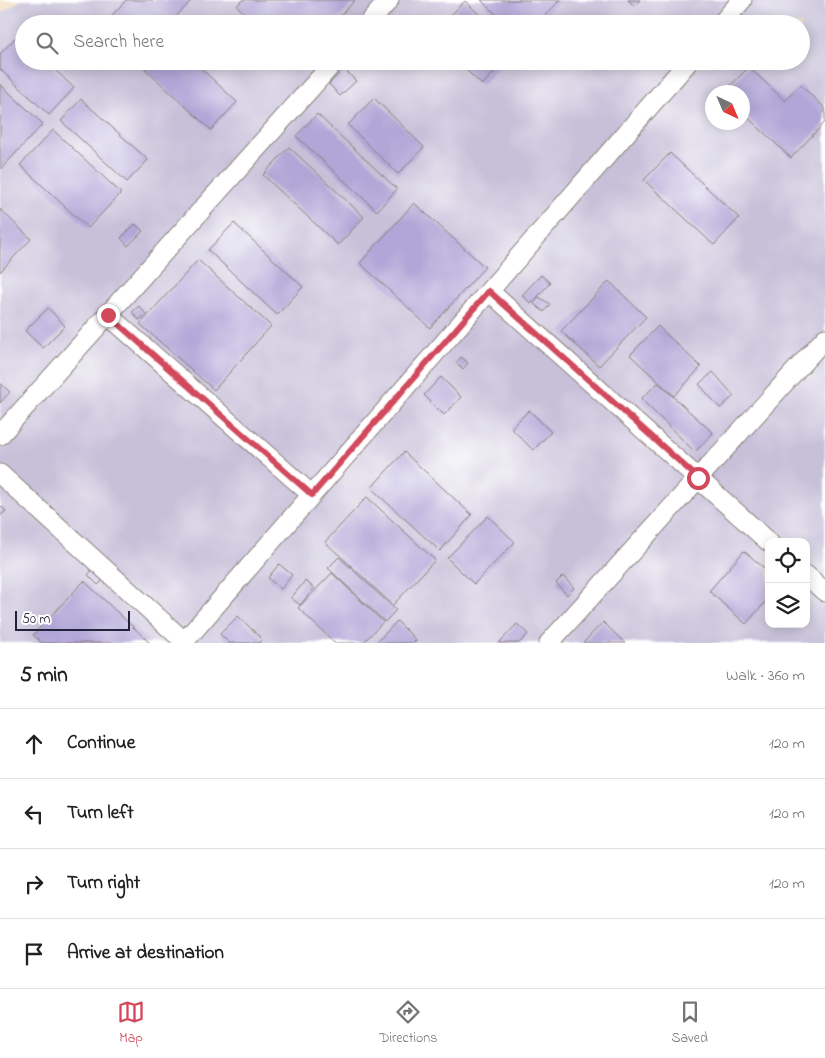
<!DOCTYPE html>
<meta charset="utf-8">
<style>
:root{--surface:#fff;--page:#f2f2f2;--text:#202124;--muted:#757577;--line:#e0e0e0;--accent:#d1495b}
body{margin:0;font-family:"Indie Flower",sans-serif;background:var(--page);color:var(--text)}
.controls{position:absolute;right:15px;bottom:15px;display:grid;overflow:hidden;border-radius:10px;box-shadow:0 2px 12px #0003}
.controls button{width:45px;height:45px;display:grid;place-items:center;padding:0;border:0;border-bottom:1px solid var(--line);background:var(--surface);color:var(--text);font:25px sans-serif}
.compass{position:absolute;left:705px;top:85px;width:45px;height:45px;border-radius:50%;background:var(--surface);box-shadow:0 2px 12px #0003;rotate:136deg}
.scale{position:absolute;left:15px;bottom:12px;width:115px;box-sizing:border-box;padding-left:5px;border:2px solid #22223b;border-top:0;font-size:14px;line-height:18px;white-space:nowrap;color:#22223b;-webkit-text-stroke:4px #fff;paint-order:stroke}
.stop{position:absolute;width:15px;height:15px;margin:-11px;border:4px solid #d1495b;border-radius:50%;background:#fff}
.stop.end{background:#d1495b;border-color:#fff;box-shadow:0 1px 5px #0008}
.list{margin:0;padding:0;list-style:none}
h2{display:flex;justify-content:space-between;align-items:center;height:65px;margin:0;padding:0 20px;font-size:21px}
h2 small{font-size:16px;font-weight:400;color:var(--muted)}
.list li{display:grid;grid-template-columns:32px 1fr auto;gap:15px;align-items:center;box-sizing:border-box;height:70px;padding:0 20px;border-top:1px solid var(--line)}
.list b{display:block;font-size:19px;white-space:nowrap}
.list em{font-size:16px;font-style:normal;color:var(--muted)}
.icon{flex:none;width:28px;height:28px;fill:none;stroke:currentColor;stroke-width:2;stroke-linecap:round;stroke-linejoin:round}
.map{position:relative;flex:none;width:825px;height:643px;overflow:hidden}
.search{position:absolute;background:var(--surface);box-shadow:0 2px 12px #0003;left:15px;right:15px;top:15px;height:55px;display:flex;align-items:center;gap:12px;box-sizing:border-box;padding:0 18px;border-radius:28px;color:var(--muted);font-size:19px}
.sheet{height:345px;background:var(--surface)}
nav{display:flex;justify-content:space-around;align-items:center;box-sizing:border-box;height:70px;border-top:1px solid var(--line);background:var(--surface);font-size:14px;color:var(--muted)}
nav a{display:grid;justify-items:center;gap:2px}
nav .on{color:var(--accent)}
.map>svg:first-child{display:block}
.industrial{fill:#c7c0d9;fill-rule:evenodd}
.building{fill:#b1a6d7}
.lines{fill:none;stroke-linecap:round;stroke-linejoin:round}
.minor-casing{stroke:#897f7c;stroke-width:21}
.minor{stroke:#fff;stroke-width:19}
.route{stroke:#d1495b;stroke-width:6}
</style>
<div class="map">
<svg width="825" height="643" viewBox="0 0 825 643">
<rect width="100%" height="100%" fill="#fff"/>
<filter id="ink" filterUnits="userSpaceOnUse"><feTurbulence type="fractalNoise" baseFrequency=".02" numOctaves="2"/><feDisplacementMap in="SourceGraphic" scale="10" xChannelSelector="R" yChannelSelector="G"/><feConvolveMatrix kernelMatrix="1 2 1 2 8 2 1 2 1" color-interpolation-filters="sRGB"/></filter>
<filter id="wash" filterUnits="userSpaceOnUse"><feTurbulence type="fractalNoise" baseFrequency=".0096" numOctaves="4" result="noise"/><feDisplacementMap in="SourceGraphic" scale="20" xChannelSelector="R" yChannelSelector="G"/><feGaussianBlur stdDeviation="1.12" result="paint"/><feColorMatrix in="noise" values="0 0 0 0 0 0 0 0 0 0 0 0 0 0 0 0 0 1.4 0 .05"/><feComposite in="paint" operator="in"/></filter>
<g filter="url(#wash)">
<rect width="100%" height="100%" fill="#f0dcbc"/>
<path class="industrial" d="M21,0H825V643H0V14ZM24,24H801V61H24ZM712,92H742V122H712ZM769,542H806V624H769Z"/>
<g id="blocks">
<path class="building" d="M126,0H192L169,24H104Z
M242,0H355L333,24H256L237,6Z
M481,0H560L537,24H506Z
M628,0H640L634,6Z
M465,1L489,24H442Z
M18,35L24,40V61H46L74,88L49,115L0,69V54Z
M152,61H193L237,102L211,130L145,69Z
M457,61H505L482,85Z
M749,67L785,101L800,85L825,108V122L791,158L742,112V92H724Z
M344,69L356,81L340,96L329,84Z
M0,84L43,124L1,169L0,168Z
M374,98L424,147L398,174L348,125Z
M81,99L148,160L127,182L61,121Z
M317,114L397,189L377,211L296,136Z
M53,130L121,193L88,228L20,165Z
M289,147L364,217L338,245L263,175Z
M670,153L739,218L714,245L644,180Z
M414,203L485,267L430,328L360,263Z
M0,209L31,239L0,272Z
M234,223L303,287L277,315L208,250Z
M135,224L143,231L128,246L121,238Z
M198,260L271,326L214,390L140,324Z
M541,275L550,283L531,304L522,295Z
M609,281L646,317L599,366L561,331Z
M539,297L550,304L544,312L534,304Z
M139,306L146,314L139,320L132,312Z
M48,308L65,326L43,348L25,331Z
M658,326L701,367L674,396L630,355Z
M461,357L468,363L463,369L456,363Z
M713,372L734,396L720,408L699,384Z
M441,377L461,397L444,415L424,395Z
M0,383L10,392L0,403Z
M658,383L713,433L695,452L641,399Z
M529,410L551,432L533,450L511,428Z
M404,452L472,515L440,551L371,488Z
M367,497L435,560L393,605L325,542Z
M1,506L6,511L0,516V507Z
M488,516L515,542L474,584L447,558Z
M744,551L769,572V598L746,624L709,591Z
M339,557L396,610L385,622L328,568Z
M279,564L292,575L281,589L268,578Z
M92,570L103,580L98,585L88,575Z
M332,573L383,622L363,643H335L298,608Z
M563,576L574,588L567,595L556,583Z
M84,581L150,643H42L33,635Z
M305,581L314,588L300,605L291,598Z
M238,616L262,639L259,643H229L220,634Z
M397,621L416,640L413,643H376Z
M603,622L625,643H583Z
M517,624L528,634L519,643H499Z"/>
</g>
</g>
<g filter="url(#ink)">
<use href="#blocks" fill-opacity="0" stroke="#897f7c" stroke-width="1"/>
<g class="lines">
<defs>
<path id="minor" d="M368,24L389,0
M721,24L742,0
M489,291L769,542
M108,315L312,495
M0,435L335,61
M0,474L186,643
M806,575L825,592
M183,643L689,61
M549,643L825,338"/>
</defs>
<use href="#minor" class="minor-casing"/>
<use href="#minor" class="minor"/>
</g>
</g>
<g class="lines" filter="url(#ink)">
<path class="route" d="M108,315L312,495L489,291L698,478"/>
</g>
</svg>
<div class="controls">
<button><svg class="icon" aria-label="locate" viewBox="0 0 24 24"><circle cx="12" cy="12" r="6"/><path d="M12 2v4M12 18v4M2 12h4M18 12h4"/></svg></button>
<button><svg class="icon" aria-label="layers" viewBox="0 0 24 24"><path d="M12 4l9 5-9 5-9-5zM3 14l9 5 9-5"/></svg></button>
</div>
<svg class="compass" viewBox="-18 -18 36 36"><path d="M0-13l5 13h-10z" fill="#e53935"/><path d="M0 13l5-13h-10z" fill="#757577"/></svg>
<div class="scale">50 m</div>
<div class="stop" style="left:698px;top:478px"></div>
<div class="stop end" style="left:108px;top:315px"></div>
<div class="search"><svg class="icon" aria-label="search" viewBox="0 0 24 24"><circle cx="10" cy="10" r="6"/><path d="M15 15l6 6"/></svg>Search here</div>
</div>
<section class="sheet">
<h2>5 min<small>Walk · 360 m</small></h2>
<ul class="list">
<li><svg class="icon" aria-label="ahead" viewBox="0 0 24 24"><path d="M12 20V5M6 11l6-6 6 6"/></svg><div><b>Continue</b></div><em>120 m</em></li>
<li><svg class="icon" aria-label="left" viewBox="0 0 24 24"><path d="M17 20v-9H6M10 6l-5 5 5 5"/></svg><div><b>Turn left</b></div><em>120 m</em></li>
<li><svg class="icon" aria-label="right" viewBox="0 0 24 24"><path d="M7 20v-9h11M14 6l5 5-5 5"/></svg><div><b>Turn right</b></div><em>120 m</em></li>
<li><svg class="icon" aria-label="arrive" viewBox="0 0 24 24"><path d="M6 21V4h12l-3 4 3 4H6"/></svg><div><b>Arrive at destination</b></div></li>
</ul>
</section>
<nav>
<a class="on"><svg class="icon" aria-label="map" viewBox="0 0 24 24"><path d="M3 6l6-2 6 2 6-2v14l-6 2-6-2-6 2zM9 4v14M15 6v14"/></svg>Map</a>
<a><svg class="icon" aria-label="directions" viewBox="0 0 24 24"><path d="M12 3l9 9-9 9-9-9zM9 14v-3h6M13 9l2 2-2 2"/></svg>Directions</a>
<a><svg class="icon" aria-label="saved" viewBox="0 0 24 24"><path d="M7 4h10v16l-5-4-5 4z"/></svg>Saved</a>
</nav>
